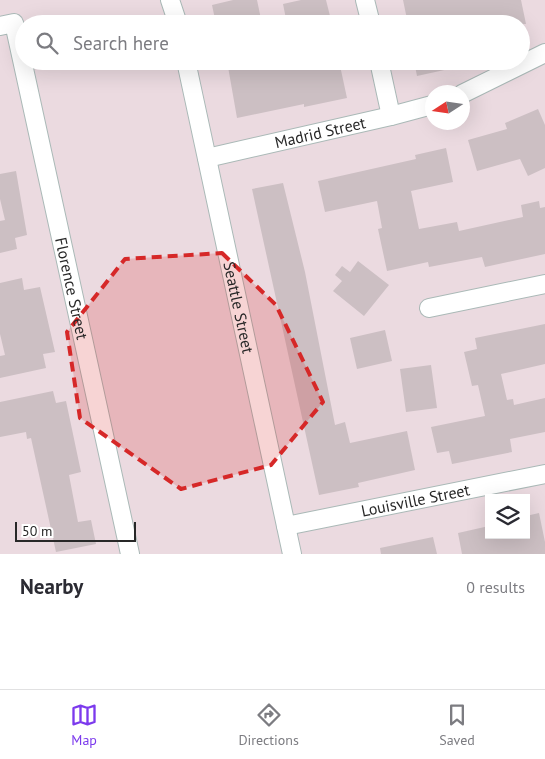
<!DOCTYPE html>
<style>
:root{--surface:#fff;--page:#f7f7f7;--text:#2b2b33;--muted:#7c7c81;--line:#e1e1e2;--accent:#7c3aed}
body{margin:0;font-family:"PT Sans",sans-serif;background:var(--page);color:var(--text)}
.controls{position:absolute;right:15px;bottom:15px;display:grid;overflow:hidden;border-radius:0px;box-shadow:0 5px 20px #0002}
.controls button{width:45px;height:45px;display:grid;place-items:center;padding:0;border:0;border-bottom:1px solid var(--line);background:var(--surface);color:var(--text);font:25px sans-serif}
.compass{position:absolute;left:425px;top:85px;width:45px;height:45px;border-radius:50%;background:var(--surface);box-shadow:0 5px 20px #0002;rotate:258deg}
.scale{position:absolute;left:15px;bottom:12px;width:121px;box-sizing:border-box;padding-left:5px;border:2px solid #282828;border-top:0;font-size:14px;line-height:18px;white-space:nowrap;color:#282828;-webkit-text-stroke:4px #fff;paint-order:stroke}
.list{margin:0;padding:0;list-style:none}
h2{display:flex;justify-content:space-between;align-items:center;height:65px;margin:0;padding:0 20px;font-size:21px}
h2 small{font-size:16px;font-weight:400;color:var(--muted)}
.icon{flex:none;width:28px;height:28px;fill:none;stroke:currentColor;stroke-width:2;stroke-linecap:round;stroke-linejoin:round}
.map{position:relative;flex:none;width:545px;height:554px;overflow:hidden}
.search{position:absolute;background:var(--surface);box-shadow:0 5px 20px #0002;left:15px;right:15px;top:15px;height:55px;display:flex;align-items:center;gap:12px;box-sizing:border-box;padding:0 18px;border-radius:28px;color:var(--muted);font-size:19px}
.sheet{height:135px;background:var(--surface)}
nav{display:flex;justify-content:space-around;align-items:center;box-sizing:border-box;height:70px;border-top:1px solid var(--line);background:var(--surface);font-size:14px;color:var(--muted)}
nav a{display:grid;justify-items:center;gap:2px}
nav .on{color:var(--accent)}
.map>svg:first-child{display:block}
.building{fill:#ccbfc3}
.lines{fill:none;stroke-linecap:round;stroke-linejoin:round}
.street-casing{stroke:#aab9b7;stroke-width:20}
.street{stroke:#fff;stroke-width:18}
.marked{fill:#d62828;fill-opacity:0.2;stroke:#d62828;stroke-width:4;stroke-dasharray:10 6;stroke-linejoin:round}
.labels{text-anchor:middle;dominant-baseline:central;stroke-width:4;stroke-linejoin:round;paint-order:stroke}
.street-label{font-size:16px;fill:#282828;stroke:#fff}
</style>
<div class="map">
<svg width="545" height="554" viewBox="0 0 545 554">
<rect width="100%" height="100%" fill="#ebdae0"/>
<path class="building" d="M233,0H257L262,24H216L212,5Z
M301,0H326L332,24H287L283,4Z
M403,0H521L526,24H408Z
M227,61H339L347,98L304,107V104L237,118Z
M414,61H457L458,67L417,76Z
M538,109L545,125V168L528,176L520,159L477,171L468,140L507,129L505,123Z
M446,148L453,182L411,191L419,229L457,222L459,231L523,217L521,205L539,201L540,208L545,207V254L485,267L482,257L429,267L428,262L387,271L378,229L382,228L377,201L325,212L318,181L416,159L415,155Z
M16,171L27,235L15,238L17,249L0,253V221L5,220L0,199V174Z
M283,183L305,272L335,425L345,422L350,443L407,431L415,470L358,483L359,487L319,495L252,189Z
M358,261L389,285L364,316L333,291L342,281L335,275L342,266L350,272Z
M22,278L24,290L40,287L55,352L43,354L46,368L0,378V356L5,355L0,334V283Z
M545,324V364L501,374L507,400L513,399L514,405L545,398V432L510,439L512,452L452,464L449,451L437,453L431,427L485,416L478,385L472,386L464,352L477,349L475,338Z
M385,330L392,361L357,369L350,338Z
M431,365L437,408L406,412L400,369Z
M53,391L56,403L66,401L81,472L69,475L78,522L91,520L96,544L56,552L31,438L27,439L26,432L0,437V402Z
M539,513L545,542V554H462L458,533L489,526V535H526V516Z
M433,537L437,554H381L380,548Z"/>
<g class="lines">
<defs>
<g id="street">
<path d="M170,0L178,24"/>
<path d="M365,0L371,24"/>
<path id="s1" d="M0,26L14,23L130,554"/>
<path id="s2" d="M186,61L292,554"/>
<path d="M379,61L391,116"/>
<path d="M462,94L545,53"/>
<path id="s3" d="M207,158L391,116L432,105"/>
<path d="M429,308L545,284"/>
<path id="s4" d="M286,526L545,474"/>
</g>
</defs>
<use href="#street" class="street-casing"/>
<use href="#street" class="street"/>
</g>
<path class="marked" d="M222,253L276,305L323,402L271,465L181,489L80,418L67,332L125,259Z"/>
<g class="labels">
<g class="street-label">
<text stroke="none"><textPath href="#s3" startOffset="116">Madrid Street</textPath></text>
<text stroke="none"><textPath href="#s1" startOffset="286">Florence Street</textPath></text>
<text stroke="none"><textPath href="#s2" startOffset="252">Seattle Street</textPath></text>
<text stroke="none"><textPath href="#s4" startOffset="132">Louisville Street</textPath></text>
</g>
</g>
</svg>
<div class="controls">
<button><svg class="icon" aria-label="layers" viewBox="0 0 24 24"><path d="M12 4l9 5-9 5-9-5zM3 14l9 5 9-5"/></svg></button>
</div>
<svg class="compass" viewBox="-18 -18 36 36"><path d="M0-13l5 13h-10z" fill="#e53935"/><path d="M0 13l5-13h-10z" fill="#7c7c81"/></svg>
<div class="scale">50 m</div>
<div class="search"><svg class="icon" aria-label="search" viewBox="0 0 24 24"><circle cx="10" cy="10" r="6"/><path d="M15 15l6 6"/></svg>Search here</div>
</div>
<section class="sheet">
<h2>Nearby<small>0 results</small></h2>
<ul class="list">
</ul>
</section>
<nav>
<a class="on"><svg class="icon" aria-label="map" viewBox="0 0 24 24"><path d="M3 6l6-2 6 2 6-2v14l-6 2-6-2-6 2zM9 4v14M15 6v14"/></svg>Map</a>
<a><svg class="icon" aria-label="directions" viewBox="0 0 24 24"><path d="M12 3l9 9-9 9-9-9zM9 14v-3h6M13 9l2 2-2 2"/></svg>Directions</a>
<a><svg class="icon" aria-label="saved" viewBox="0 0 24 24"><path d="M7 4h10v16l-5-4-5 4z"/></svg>Saved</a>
</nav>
